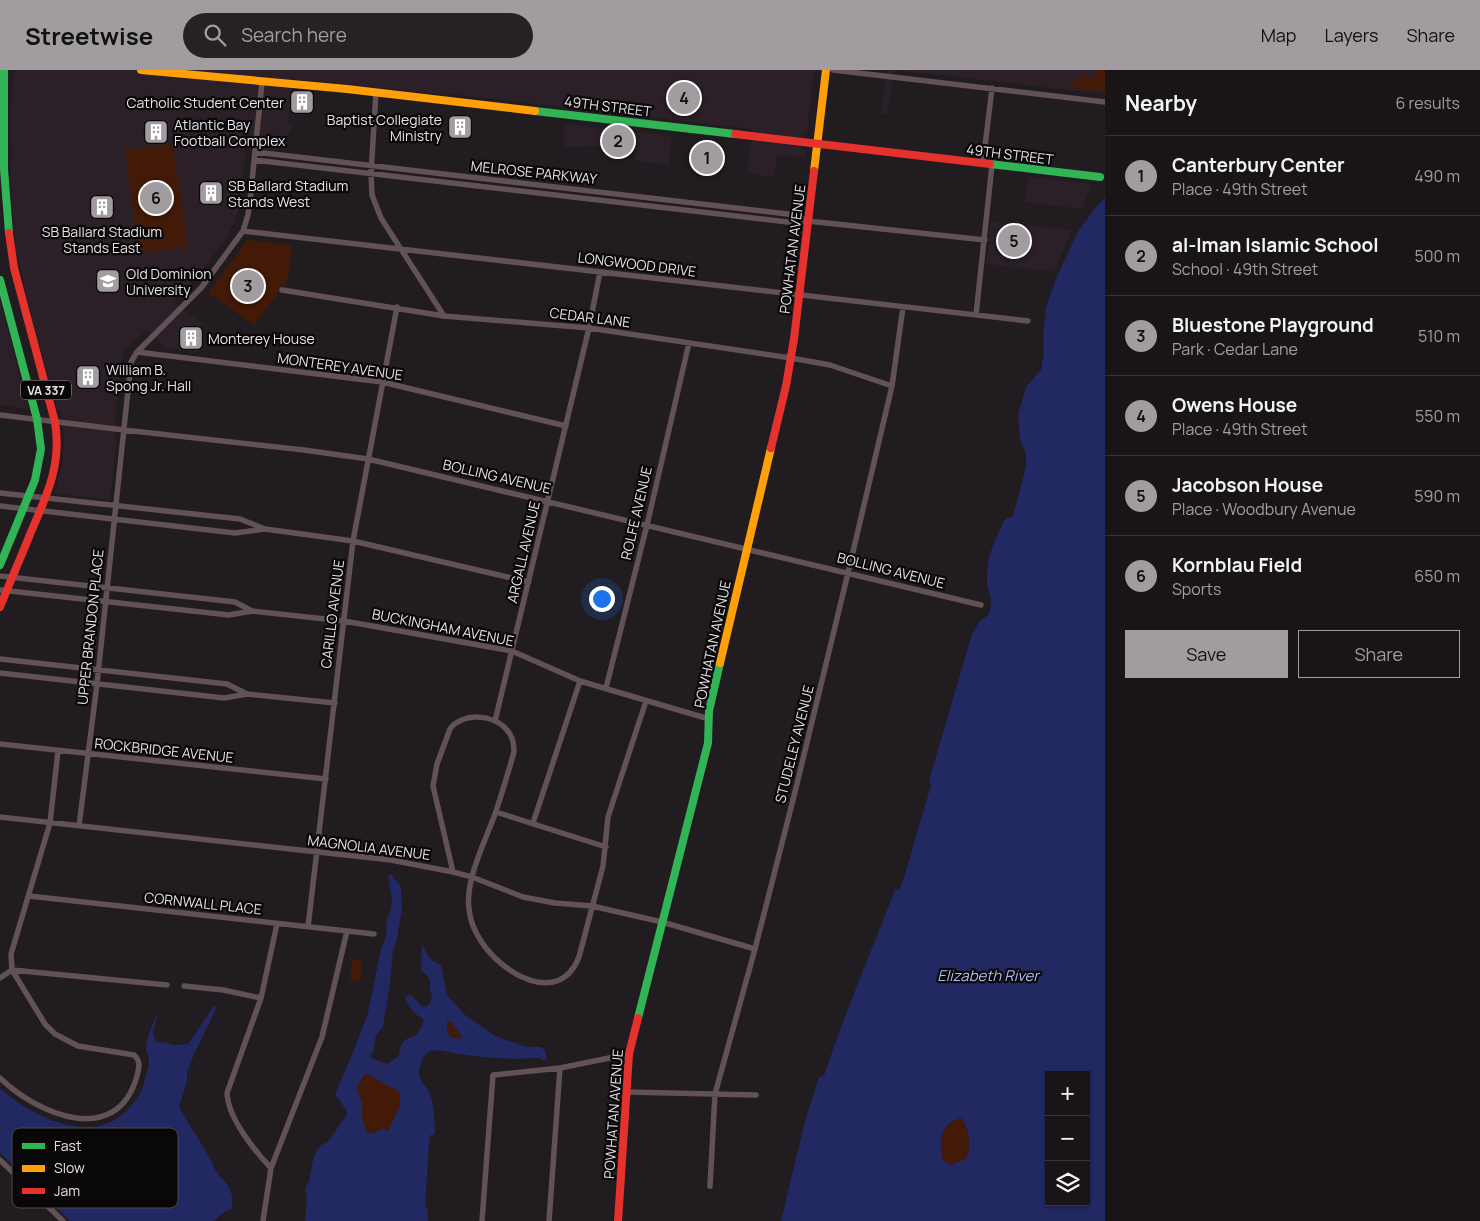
<!DOCTYPE html>
<meta charset="utf-8">
<style>
:root{--surface:#191517;--page:#262224;--text:#f1f3f6;--muted:#9f9fa1;--line:#373436;--accent:#a19c9f}
body{margin:0;font-family:Manrope,sans-serif;background:var(--page);color:var(--text)}
.controls{position:absolute;right:15px;bottom:15px;display:grid;overflow:hidden;border-radius:0px;box-shadow:0 1px 4px #0004}
.controls button{width:45px;height:45px;display:grid;place-items:center;padding:0;border:0;border-bottom:1px solid var(--line);background:var(--surface);color:var(--text);font:25px sans-serif}
.you{position:absolute;left:601px;top:528px;width:18px;height:18px;margin:-12px;border:4px solid #fff;border-radius:50%;background:#1a73e8;box-shadow:0 0 0 8px #1a73e833}
.badge{display:grid;place-items:center;width:32px;height:32px;border-radius:50%;background:var(--accent);color:#111;font-size:16px;font-weight:700}
.pin{position:absolute;translate:-50% -50%;border:2px solid #fff;box-shadow:0 1px 5px #0006}
.list{margin:0;padding:0;list-style:none}
h2{display:flex;justify-content:space-between;align-items:center;height:65px;margin:0;padding:0 20px;font-size:21px}
h2 small{font-size:16px;font-weight:400;color:var(--muted)}
.list li{display:grid;grid-template-columns:32px 1fr auto;gap:15px;align-items:center;box-sizing:border-box;height:80px;padding:0 20px;border-top:1px solid var(--line)}
.list b{display:block;font-size:19px;white-space:nowrap}
.list p{margin:0;font-size:16px;white-space:nowrap;color:var(--muted)}
.list em{font-size:16px;font-style:normal;color:var(--muted)}
.actions{display:flex;gap:10px;padding:15px 20px}
.actions a{flex:1;padding:11px 0;border:1px solid var(--accent);border-radius:0px;text-align:center;font-size:18px;color:var(--accent)}
.actions .main{background:var(--accent);color:#111}
.icon{flex:none;width:28px;height:28px;fill:none;stroke:currentColor;stroke-width:2;stroke-linecap:round;stroke-linejoin:round}
.map{position:relative;flex:none;width:1105px;height:1151px;overflow:hidden}
header{display:flex;align-items:center;gap:30px;box-sizing:border-box;height:70px;padding:0 25px;background:var(--accent);color:#111}
header strong{font-size:24px}
nav{display:flex;gap:28px;margin-inline-start:auto;font-size:18px}
.search{width:350px;height:45px;background:var(--page);display:flex;align-items:center;gap:12px;box-sizing:border-box;padding:0 18px;border-radius:28px;color:var(--muted);font-size:19px}
main{display:flex}
aside{flex:1;background:var(--surface)}
.map>svg:first-child{display:block}
.built{fill:#2b1f28}
.green{fill:#421a07}
.water{fill:#222861;fill-rule:evenodd}
.lines{fill:none;stroke-linecap:round;stroke-linejoin:round}
.street{stroke:#635255;stroke-width:5.5}
.fast{stroke:#30b455;stroke-width:8}
.slow{stroke:#ff9f0a;stroke-width:8}
.jam{stroke:#e5322d;stroke-width:8}
.labels{text-anchor:middle;dominant-baseline:central;stroke-width:4.5;stroke-linejoin:round;paint-order:stroke}
.shield{fill:#0a0709;stroke:#a4a0a2;stroke-width:1}
.shield-label{font-size:12px;font-weight:bold;fill:#e6e1e4}
.poi-label{font-size:14px;fill:#e6e1e4;stroke:#0a0709;text-anchor:start}
.street-label{font-size:14px;fill:#e6e1e4;stroke:#0a0709}
.water-label{font-size:15px;font-style:italic;fill:#adbcf5;stroke:#0a0709}
.key{fill:#0a0709;stroke:#4c484b;stroke-width:1}
.key-label{font-size:14px;fill:#e6e1e4}
</style>
<header>
<strong>Streetwise</strong>
<div class="search"><svg class="icon" aria-label="search" viewBox="0 0 24 24"><circle cx="10" cy="10" r="6"/><path d="M15 15l6 6"/></svg>Search here</div>
<nav><a>Map</a><a>Layers</a><a>Share</a></nav>
</header>
<main>
<div class="map">
<svg width="1105" height="1151" viewBox="0 0 1105 1151">
<rect width="100%" height="100%" fill="#211c1f"/>
<path class="built" d="M18,0H814L807,61L802,65L801,80L806,81L805,88L777,85L775,107L747,104L752,59L440,23L439,24L294,9L288,52L295,54L277,81L246,78L239,138L235,151L226,169L201,202L173,232L202,252L198,282L164,278L162,274L148,259L123,283L115,347L116,372L110,430L54,423L62,395L64,366L60,340H57L25,220L16,181L12,135L10,93L12,92L10,50L13,5Z
M887,0H1105V24L894,0L888,44H881Z
M565,54L672,66L669,95L635,91L636,76L563,77Z
M1028,106L1092,114L1082,139L1025,132Z
M991,151L1072,160L1054,202L986,194Z
M0,231L23,318L29,339L0,335Z"/>
<path class="green" d="M1095,0H1105V22L1068,17L1081,6L1094,8Z
M173,74L187,177L139,183L125,80Z
M247,170L292,175L288,210L254,255L208,223Z
M352,889L362,891L360,912L350,910Z
M447,949L452,953L462,967L461,969L450,967L446,955Z
M367,1004L383,1013L395,1018L400,1024L399,1037L388,1061L369,1063L366,1061L362,1047V1033L357,1019L363,1006Z
M961,1048C970,1060 971,1074 966,1089L950,1095L943,1090C939,1071 940,1053 961,1048Z"/>
<path class="water" d="M1105,127V1151H781L805,1051L819,1007L824,1005L826,1000C846,939 872,880 895,820L899,819L903,811L931,715L929,712L930,707L972,564C975,560 977,555 980,551C985,547 989,546 990,540C993,529 987,520 987,510C986,487 995,470 1004,451L1007,448L1013,446L1026,396V384L1020,369L1018,344L1026,317L1041,300L1044,283L1043,268L1046,237L1056,209L1077,163L1096,137ZM1049,1005H1086V1132H1049ZM961,1048C970,1060 971,1075 966,1089L950,1095L943,1090C939,1072 940,1053 961,1048Z
M392,804L393,808L398,812L401,819L402,839L396,873L393,880L390,913L383,957L376,965L373,983L370,984L371,988L387,994L399,986C399,980 401,972 407,969C409,967 412,968 414,966C419,963 424,954 423,949C414,944 407,936 405,926L411,925L421,936L426,937C431,935 431,930 432,925L430,921C430,910 432,909 421,901L422,874C426,883 431,892 441,895L447,925L465,945L495,966L527,977H541L545,981L547,990L545,991L540,988C510,990 482,988 453,983C446,981 436,979 430,981C423,985 418,997 419,1004C420,1012 425,1015 428,1020C434,1029 435,1054 435,1065H430L429,1075L425,1135L427,1138L428,1151H305L307,1129L305,1118L309,1111L313,1090L317,1080L321,1075L328,1072L347,1044V1041L335,1024L354,980L368,943L381,879L386,866L387,848L390,843L392,831L388,805ZM447,950L452,953L462,967L461,969L450,967L447,961ZM367,1004C373,1006 377,1010 382,1013C389,1017 396,1017 400,1024L399,1037L388,1061L382,1058C377,1062 371,1065 366,1061L362,1047V1033L357,1019L363,1006Z
M214,936L217,937L194,984L187,1003V1011L179,1037L211,1090C218,1114 235,1108 232,1139L226,1141L213,1151H70L0,1083V1018C31,1047 95,1078 129,1038C134,1033 139,1027 142,1020C144,1011 149,999 149,990C149,986 146,982 146,979C147,966 154,951 159,939L153,962L155,970L160,973L165,972C173,976 179,975 188,974Z"/>
<g class="lines">
<path class="street" d="M833,0L1105,32
M376,22L371,104L372,125L381,148L444,246
M255,82L796,145L808,151
M254,90L796,153L808,151L985,170
M983,93L992,18
M243,161L1028,251
M282,220L444,246L589,258L791,288L830,295L892,316
M976,245L992,95
M137,282L382,312L566,356
M0,345L124,360L304,380L368,389L981,535
M0,423L240,449L265,459
M0,436L235,463L265,459L353,471L529,512
M0,506L235,532L252,541
M0,520L229,545L252,541L344,551L512,581L580,611L709,649
M0,589L227,614L247,624
M0,603L224,628L247,624L335,633
M606,618L647,455L689,273
M495,651L589,258L600,202
M0,674L326,709
M496,742L606,777
M0,747L391,790L453,802L472,807L523,827L555,833L592,836L662,852L755,879
M533,753L580,611
M79,756L97,614L131,292L137,282L201,218L243,161L248,145L250,131L262,12
M453,802L433,716L437,694L450,659C462,642 494,644 507,660C513,666 514,674 514,682C508,703 502,724 495,744C485,772 465,810 469,839C470,850 475,862 481,871C501,903 559,938 579,887L603,796L608,747L646,631
M29,826L374,864
M308,857L353,471L397,237
M0,908L12,900L167,915
M184,916L223,920L261,928
M0,1008C38,1045 117,1078 137,1006C139,998 141,991 134,985L78,976L55,964L45,954L12,900L11,884L50,753L58,681
M627,1022L756,1025
M0,1090L63,1151
M271,1098C254,1080 228,1048 227,1023L261,928L277,854
M710,1116L715,1024L755,879L795,722L848,503L892,316L903,237
M263,1151L271,1098L322,967L347,861
M482,1151L493,1005L560,998L629,984
M549,1151L560,998"/>
<path class="fast" d="M4,0V99L9,163
M535,41L735,64
M990,94L1100,107
M0,210L37,349L41,379L35,410L0,495
M638,948L708,673L709,641L720,593"/>
<path class="slow" d="M141,0L347,19L535,41
M814,101L826,0
M720,593L771,378"/>
<path class="jam" d="M735,64L990,94
M771,378L786,316L794,269L814,101
M0,537C10,512 21,487 31,462C47,425 62,394 55,352L14,198L9,163
M618,1151L629,984L638,948"/>
</g>
<defs>
<symbol id="building-square" viewBox="-11 -11 22 22"><rect x="-9" y="-9" width="18" height="18" rx="4" fill="#a19c9f" stroke="#0a0709"/><path d="M-4-6H4V6H1V3H-1V6H-4ZM-2.5-4.3h1.7v1.8h-1.7ZM.8-4.3h1.7v1.8H.8ZM-2.5-1h1.7V.8h-1.7ZM.8-1h1.7V.8H.8Z" fill="#fff"/></symbol>
<symbol id="university-square" viewBox="-11 -11 22 22"><rect x="-9" y="-9" width="18" height="18" rx="4" fill="#a19c9f" stroke="#0a0709"/><path d="M0-5L7-2L0 1L-7-2ZM-4 1L0 2.5L4 1V4Q0 6-4 4Z" fill="#fff"/></symbol>
</defs>
<g fill-rule="evenodd">
<use href="#building-square" x="288" y="18" width="28" height="28"/>
<use href="#building-square" x="446" y="43" width="28" height="28"/>
<use href="#building-square" x="142" y="48" width="28" height="28"/>
<use href="#building-square" x="197" y="109" width="28" height="28"/>
<use href="#building-square" x="88" y="123" width="28" height="28"/>
<use href="#university-square" x="94" y="197" width="28" height="28"/>
<use href="#building-square" x="177" y="254" width="28" height="28"/>
<use href="#building-square" x="74" y="293" width="28" height="28"/>
</g>
<g class="labels">
<rect class="shield" x="21" y="310.5" width="50" height="19" rx="4"/>
<g class="shield-label">
<text x="46" y="320">VA 337</text>
</g>
<g class="poi-label">
<text x="284" y="32" text-anchor="end">Catholic Student Center</text>
<text x="442" y="49" text-anchor="end">Baptist Collegiate<tspan x="442" dy="16">Ministry</tspan></text>
<text x="174" y="54">Atlantic Bay<tspan x="174" dy="16">Football Complex</tspan></text>
<text x="228" y="115">SB Ballard Stadium<tspan x="228" dy="16">Stands West</tspan></text>
<text x="102" y="161" text-anchor="middle">SB Ballard Stadium<tspan x="102" dy="16">Stands East</tspan></text>
<text x="126" y="203">Old Dominion<tspan x="126" dy="16">University</tspan></text>
<text x="208" y="268">Monterey House</text>
<text x="106" y="299">William B.<tspan x="106" dy="16">Spong Jr. Hall</tspan></text>
</g>
<g class="street-label">
<text transform="translate(608 36) rotate(7)">49TH STREET</text>
<text transform="translate(1010 84) rotate(7)">49TH STREET</text>
<text transform="translate(534 102) rotate(6)">MELROSE PARKWAY</text>
<text transform="translate(792 179) rotate(-83)">POWHATAN AVENUE</text>
<text transform="translate(637 194) rotate(7)">LONGWOOD DRIVE</text>
<text transform="translate(590 247) rotate(7)">CEDAR LANE</text>
<text transform="translate(340 296) rotate(8)">MONTEREY AVENUE</text>
<text transform="translate(497 406) rotate(13)">BOLLING AVENUE</text>
<text transform="translate(636 443) rotate(-77)">ROLFE AVENUE</text>
<text transform="translate(523 482) rotate(-77)">ARGALL AVENUE</text>
<text transform="translate(891 500) rotate(14)">BOLLING AVENUE</text>
<text transform="translate(332 544) rotate(-83)">CARILLO AVENUE</text>
<text transform="translate(90 557) rotate(-84)">UPPER BRANDON PLACE</text>
<text transform="translate(443 557) rotate(11)">BUCKINGHAM AVENUE</text>
<text transform="translate(712 574) rotate(-78)">POWHATAN AVENUE</text>
<text transform="translate(794 674) rotate(-76)">STUDELEY AVENUE</text>
<text transform="translate(164 680) rotate(6)">ROCKBRIDGE AVENUE</text>
<text transform="translate(369 777) rotate(7)">MAGNOLIA AVENUE</text>
<text transform="translate(203 833) rotate(6)">CORNWALL PLACE</text>
<text transform="translate(613 1044) rotate(-86)">POWHATAN AVENUE</text>
</g>
<g class="water-label">
<text x="988" y="905">Elizabeth River</text>
</g>
</g>
<rect x="12" y="1058" width="166" height="80" rx="8" class="key"/>
<rect x="22" y="1073" width="23" height="6" fill="#30b455"/>
<rect x="22" y="1095" width="23" height="7" fill="#ff9f0a"/>
<rect x="22" y="1118" width="23" height="6" fill="#e5322d"/>
<g class="key-label">
<text x="54" y="1081">Fast</text>
<text x="54" y="1103">Slow</text>
<text x="54" y="1126">Jam</text>
</g>
</svg>
<div class="controls">
<button>+</button>
<button>−</button>
<button><svg class="icon" aria-label="layers" viewBox="0 0 24 24"><path d="M12 4l9 5-9 5-9-5zM3 14l9 5 9-5"/></svg></button>
</div>
<div class="you"></div>
<div class="pin badge" style="left:707px;top:88px">1</div>
<div class="pin badge" style="left:618px;top:71px">2</div>
<div class="pin badge" style="left:248px;top:216px">3</div>
<div class="pin badge" style="left:684px;top:28px">4</div>
<div class="pin badge" style="left:1014px;top:171px">5</div>
<div class="pin badge" style="left:156px;top:128px">6</div>
</div>
<aside>
<h2>Nearby<small>6 results</small></h2>
<ul class="list">
<li><span class="badge">1</span><div><b>Canterbury Center</b><p>Place · 49th Street</p></div><em>490 m</em></li>
<li><span class="badge">2</span><div><b>al-Iman Islamic School</b><p>School · 49th Street</p></div><em>500 m</em></li>
<li><span class="badge">3</span><div><b>Bluestone Playground</b><p>Park · Cedar Lane</p></div><em>510 m</em></li>
<li><span class="badge">4</span><div><b>Owens House</b><p>Place · 49th Street</p></div><em>550 m</em></li>
<li><span class="badge">5</span><div><b>Jacobson House</b><p>Place · Woodbury Avenue</p></div><em>590 m</em></li>
<li><span class="badge">6</span><div><b>Kornblau Field</b><p>Sports</p></div><em>650 m</em></li>
</ul>
<div class="actions"><a class="main">Save</a><a>Share</a></div>
</aside>
</main>
